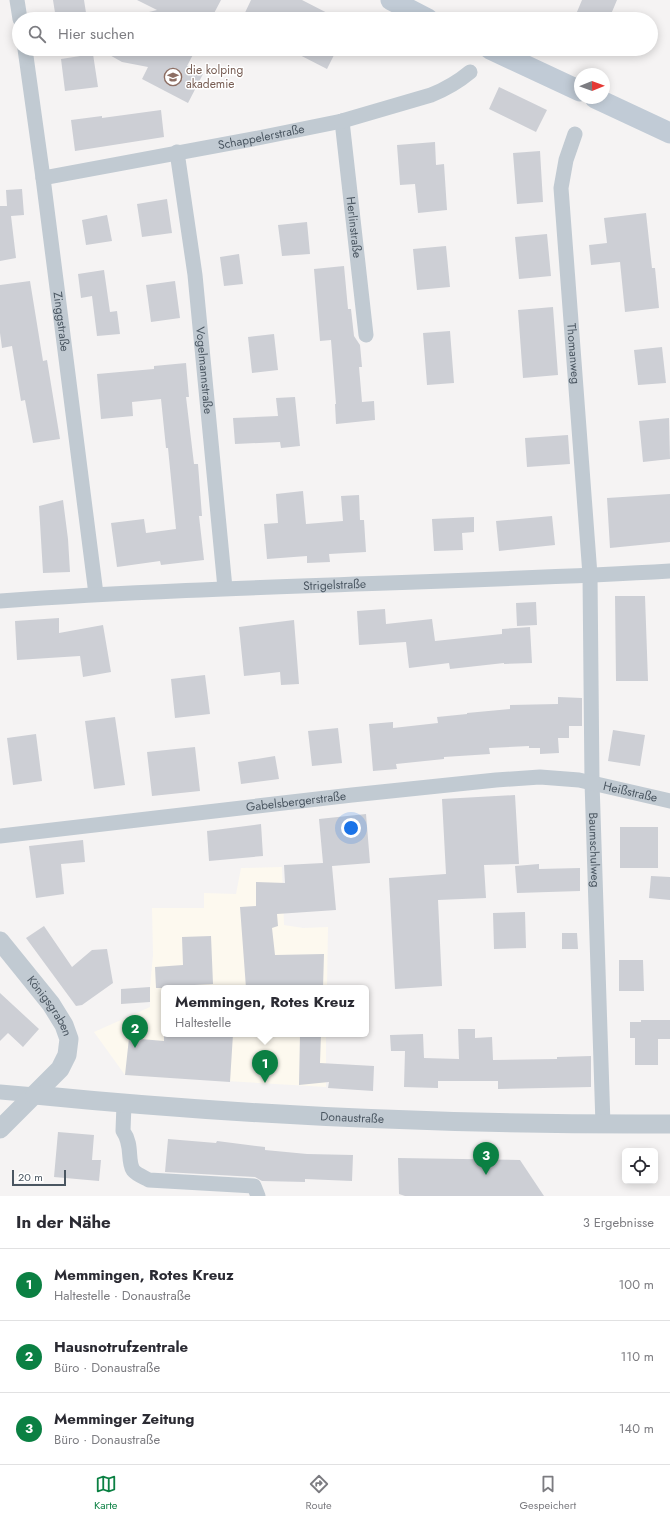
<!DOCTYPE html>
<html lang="de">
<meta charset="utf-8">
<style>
:root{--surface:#fff;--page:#f2f2f3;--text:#2b2b33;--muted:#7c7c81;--line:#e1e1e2;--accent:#0b8043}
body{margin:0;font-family:Jost,sans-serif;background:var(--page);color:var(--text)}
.controls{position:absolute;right:12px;bottom:12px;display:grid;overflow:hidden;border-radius:6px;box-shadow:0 2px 10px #0003}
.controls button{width:36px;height:36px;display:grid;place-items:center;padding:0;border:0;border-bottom:1px solid var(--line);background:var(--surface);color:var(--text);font:20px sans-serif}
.compass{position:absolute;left:574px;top:68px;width:36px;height:36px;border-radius:50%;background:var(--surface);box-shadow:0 2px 10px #0003;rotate:89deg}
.scale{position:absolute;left:12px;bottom:10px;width:54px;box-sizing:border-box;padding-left:4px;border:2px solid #4a5661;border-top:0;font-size:11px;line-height:14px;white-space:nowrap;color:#4a5661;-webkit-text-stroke:3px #fff;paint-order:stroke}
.you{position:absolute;left:351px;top:828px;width:14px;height:14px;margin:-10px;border:3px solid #fff;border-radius:50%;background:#1a73e8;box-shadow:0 0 0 6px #1a73e833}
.badge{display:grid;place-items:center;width:26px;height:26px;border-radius:50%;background:var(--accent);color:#fff;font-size:13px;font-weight:700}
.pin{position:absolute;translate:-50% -33px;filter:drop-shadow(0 1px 2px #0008)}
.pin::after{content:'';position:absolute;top:21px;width:14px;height:12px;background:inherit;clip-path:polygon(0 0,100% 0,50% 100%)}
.popup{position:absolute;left:161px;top:985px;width:208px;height:52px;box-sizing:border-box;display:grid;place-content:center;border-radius:6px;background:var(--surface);filter:drop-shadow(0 1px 3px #0005);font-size:13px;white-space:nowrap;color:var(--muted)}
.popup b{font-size:15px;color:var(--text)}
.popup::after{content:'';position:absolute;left:50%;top:100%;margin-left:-8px;border:8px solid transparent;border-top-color:var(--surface)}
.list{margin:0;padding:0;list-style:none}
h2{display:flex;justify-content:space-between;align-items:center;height:52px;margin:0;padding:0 16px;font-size:17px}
h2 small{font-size:13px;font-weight:400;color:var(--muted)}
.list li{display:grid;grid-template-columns:26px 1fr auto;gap:12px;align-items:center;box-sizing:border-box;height:72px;padding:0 16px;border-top:1px solid var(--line)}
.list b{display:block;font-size:15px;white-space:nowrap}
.list p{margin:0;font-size:13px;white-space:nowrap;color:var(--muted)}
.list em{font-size:13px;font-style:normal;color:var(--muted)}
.icon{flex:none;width:22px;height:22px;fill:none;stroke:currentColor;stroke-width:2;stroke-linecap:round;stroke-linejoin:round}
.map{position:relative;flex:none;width:670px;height:1196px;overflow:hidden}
.search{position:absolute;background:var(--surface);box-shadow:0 2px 10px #0003;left:12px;right:12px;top:12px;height:44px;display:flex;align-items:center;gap:10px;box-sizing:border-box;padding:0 14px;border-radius:22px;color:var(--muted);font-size:15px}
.sheet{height:268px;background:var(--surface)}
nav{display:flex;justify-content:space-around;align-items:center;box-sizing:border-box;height:56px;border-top:1px solid var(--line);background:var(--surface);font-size:11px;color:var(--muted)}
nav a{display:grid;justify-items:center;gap:2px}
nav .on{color:var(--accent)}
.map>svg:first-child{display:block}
.commercial{fill:#fdf9ef}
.building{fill:#cdcfd5}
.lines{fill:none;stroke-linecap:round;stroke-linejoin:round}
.minor{stroke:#c1cad2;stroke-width:15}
.tertiary{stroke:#c1cad2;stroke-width:19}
.secondary{stroke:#c1cbd6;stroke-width:21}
.labels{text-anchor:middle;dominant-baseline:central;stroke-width:3;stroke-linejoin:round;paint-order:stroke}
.education-label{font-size:12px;fill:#785e54;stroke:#fff;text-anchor:start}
.street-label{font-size:12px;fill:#4a5661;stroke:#fff}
</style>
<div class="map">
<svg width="670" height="1196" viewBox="0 0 670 1196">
<rect width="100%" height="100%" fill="#f5f3f3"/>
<path class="commercial" d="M282,867L284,925L303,928L328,927L327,988H164V1034H326V1087L125,1075L94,1032L150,1007V987L153,955L152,908H204V893L236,894L241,868Z"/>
<path class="building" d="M53,0H84L87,19H56Z
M137,0H221L211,19H142L141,14L157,10Z
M251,0H302L339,19H242Z
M582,0H617L609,19H574Z
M99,49H196L187,66L203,74L188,103L142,79L148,67L122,62Z
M288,49H337L327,69Z
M93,54L98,87L65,91L61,59Z
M499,87L547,110L536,132L489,109Z
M161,110L164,137L75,151L71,120L102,116V118Z
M435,142L436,165L444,164L447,210L418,213L415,184L400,185L397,145Z
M540,151L543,202L517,204L513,153Z
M22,189L24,215L11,216L16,258L0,261V206H7L6,190Z
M167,199L172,233L142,237L137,204Z
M646,213L652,268H655L659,308L625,312L620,262L591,265L589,245L607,243L604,218Z
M107,215L112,241L86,245L82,220Z
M307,222L310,254L282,256L278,225Z
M547,234L551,276L519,279L515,237Z
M446,246L450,287L417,290L413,249Z
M239,254L243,284L224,286L220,257Z
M344,266L348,309H351L354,336L360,345L362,367H359L362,402L374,401L375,420L336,424L335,404H336L331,340L320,341L314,269Z
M104,270L110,312L117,311L120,334L97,336L92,296L81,298L78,274Z
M30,281L43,361L47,360L60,439L33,443L25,400L21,401L12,346L2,348L0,333V285Z
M175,281L180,318L151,322L146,285Z
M553,307L558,375L523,378L518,310Z
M450,331L454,383L427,385L423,333Z
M274,334L278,370L252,373L248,337Z
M662,347L666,383L638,385L634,350Z
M186,363L189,397H186L194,464H198L202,516H199L204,560L161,565L160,561L117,567L111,523L144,519L146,533L176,529L168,448H166L161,399L132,402L133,416L101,419L97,374L154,369V366Z
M295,397L300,446L281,448L280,442L235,444L233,418L278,416L276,398Z
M669,418L670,459L643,462L639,421Z
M568,435L570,464L527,467L525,438Z
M303,491L306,524L343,521L341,496L359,495L360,520H364L366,552L329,554L330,562L307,563V556L267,559L264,524L278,523L276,494Z
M670,494V542L610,548L607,498Z
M63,500L68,539L70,572L43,573L39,506Z
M552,516L555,545L499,551L496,521Z
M474,517V532L462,533L463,550L434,551L432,519Z
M615,596H645L648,681H616Z
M536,602L537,625L517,626L516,603Z
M385,609L386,624L432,619L435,641L502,634V629L530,627L532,663L504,664V663L450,669L449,663L409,668L406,642L359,645L357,611Z
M59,618V633L103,625L111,672L83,677L80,656L17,660L15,621Z
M294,620L299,684L281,685L280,672L244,676L239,627Z
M205,675L210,714L175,718L171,679Z
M558,697L582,698V726H569V738H558L559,753L540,754V748H529V746L489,748L490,754L444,757V759L396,764L397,769L373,771L369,724L393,722V728L438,723L437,717L467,714V713L510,709V705L558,704Z
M115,717L125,785L94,789L85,721Z
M338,728L342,763L312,766L308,731Z
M613,730L645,735L640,766L608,761Z
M36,734L42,781L13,785L7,738Z
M195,747L200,791L152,796L147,752Z
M275,756L279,779L241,784L238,762Z
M515,795L519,864L484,865L486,898L438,900L442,986L395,989L389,878L446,874L442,799Z
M366,814L370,863L332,866L336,910L277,914L278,926L272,928L275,955L324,954L323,988H246L240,907L256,906V882L285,883L284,865L323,863L319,819Z
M261,824L263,856L209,861L207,831Z
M620,827H658V868H620Z
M83,840L85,862L61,864L64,894L36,898L29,846Z
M539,864V869L580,868V891L517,893L515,866Z
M651,876L670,877V900L649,898Z
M525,912L526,948L494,949L493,913Z
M44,926L72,967L92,950L107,949L113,983L82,1005L76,1006L26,938Z
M562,933H577L578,949H562Z
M211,936L213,984L176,986V988H156L155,967L183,965L182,937Z
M619,960H643L644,991H619Z
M150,987V1002L121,1004V989Z
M0,993L39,1029L23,1047L8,1033L0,1041Z
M641,1020H670V1039H658V1065H635V1038H630V1022H641Z
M458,1029H475V1038L492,1037L493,1060L557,1059V1057L591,1056V1087L498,1089V1081H438V1088L404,1087L405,1051H391L390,1035L423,1034L424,1058L459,1059Z
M164,1034H233L230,1082L125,1075L129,1038L164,1041Z
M300,1034H321L320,1063L374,1066L373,1091L328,1088L329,1082L299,1085Z
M58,1132L94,1135L92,1160H101L99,1181L54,1177Z
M168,1139L216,1143L217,1141L265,1147V1150L307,1154L353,1155L352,1181L305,1179V1182L262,1181L255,1177L165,1172Z
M398,1158L520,1160L544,1196H405L399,1194Z"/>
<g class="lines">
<g class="minor">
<path d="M17,0L20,19"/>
<path id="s1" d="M25,49L43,178L96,594"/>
<path id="s2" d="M342,121L366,335"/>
<path id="s3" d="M575,134L566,160L561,188L590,575L592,782L603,1125"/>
<path id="s4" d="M177,152L195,275L225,588"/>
<path id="s5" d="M43,178L258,138L342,121L431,95C446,89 458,82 470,72"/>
<path id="s6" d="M0,601C223,585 447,584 670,571"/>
<path id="s7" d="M0,836L352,795L496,780L540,777L579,780L670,801"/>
<path d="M0,1092L35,1095"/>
<path d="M124,1104L123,1131C133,1145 127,1160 133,1170C137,1175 144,1177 149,1180L254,1186L258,1196"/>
</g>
<g class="tertiary">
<path id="s8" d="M0,941L51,1004L64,1025L69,1039L67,1055L60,1069L0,1129"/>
<path id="s9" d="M35,1095C246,1116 458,1125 670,1124"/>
</g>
<path class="secondary" d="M391,0L428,19
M490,49L580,91
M595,98L670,133"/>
</g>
<defs>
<symbol id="school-ring" viewBox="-11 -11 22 22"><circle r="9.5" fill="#fff" stroke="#8d6e63" stroke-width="1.5"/><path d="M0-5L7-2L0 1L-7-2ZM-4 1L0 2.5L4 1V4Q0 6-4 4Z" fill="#8d6e63"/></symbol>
</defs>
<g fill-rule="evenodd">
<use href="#school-ring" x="163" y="67" width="20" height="20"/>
</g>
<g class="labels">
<g class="education-label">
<text x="186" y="70">die kolping<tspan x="186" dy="14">akademie</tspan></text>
</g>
<g class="street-label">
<text stroke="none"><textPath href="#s5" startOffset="222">Schappelerstraße</textPath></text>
<text stroke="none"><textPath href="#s2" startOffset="107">Herlinstraße</textPath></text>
<text stroke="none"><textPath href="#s1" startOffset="275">Zinggstraße</textPath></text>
<text stroke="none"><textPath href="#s3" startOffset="222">Thomanweg</textPath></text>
<text stroke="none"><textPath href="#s4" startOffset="220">Vogelmannstraße</textPath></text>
<text stroke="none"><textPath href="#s6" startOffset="335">Strigelstraße</textPath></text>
<text stroke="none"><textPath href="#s7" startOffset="635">Heißstraße</textPath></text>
<text stroke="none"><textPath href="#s7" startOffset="298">Gabelsbergerstraße</textPath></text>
<text stroke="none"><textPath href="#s3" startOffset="719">Baumschulweg</textPath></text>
<text stroke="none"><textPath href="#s8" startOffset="82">Königsgraben</textPath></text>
<text stroke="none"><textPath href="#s9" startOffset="318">Donaustraße</textPath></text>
</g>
</g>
</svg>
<div class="controls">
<button><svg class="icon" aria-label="locate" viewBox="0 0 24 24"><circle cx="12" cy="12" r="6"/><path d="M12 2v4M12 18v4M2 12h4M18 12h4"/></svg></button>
</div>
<svg class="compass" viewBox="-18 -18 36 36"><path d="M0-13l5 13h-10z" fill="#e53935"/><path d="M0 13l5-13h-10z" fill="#7c7c81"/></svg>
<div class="scale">20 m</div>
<div class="you"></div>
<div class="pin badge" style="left:265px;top:1083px">1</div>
<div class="popup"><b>Memmingen, Rotes Kreuz</b>Haltestelle</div>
<div class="pin badge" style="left:135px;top:1048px">2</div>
<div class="pin badge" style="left:486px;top:1175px">3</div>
<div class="search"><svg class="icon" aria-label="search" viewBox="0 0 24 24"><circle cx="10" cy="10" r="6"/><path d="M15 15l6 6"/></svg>Hier suchen</div>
</div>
<section class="sheet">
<h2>In der Nähe<small>3 Ergebnisse</small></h2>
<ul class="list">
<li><span class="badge">1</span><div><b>Memmingen, Rotes Kreuz</b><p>Haltestelle · Donaustraße</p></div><em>100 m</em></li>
<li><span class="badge">2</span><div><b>Hausnotrufzentrale</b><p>Büro · Donaustraße</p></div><em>110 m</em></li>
<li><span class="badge">3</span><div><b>Memminger Zeitung</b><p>Büro · Donaustraße</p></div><em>140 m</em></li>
</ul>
</section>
<nav>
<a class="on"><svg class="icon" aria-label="map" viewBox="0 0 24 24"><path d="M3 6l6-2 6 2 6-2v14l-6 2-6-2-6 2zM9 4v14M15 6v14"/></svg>Karte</a>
<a><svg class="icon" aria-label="directions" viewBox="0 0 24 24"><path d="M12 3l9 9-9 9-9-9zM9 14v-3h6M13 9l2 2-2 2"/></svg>Route</a>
<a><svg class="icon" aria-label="saved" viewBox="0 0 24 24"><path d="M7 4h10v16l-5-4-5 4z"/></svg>Gespeichert</a>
</nav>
